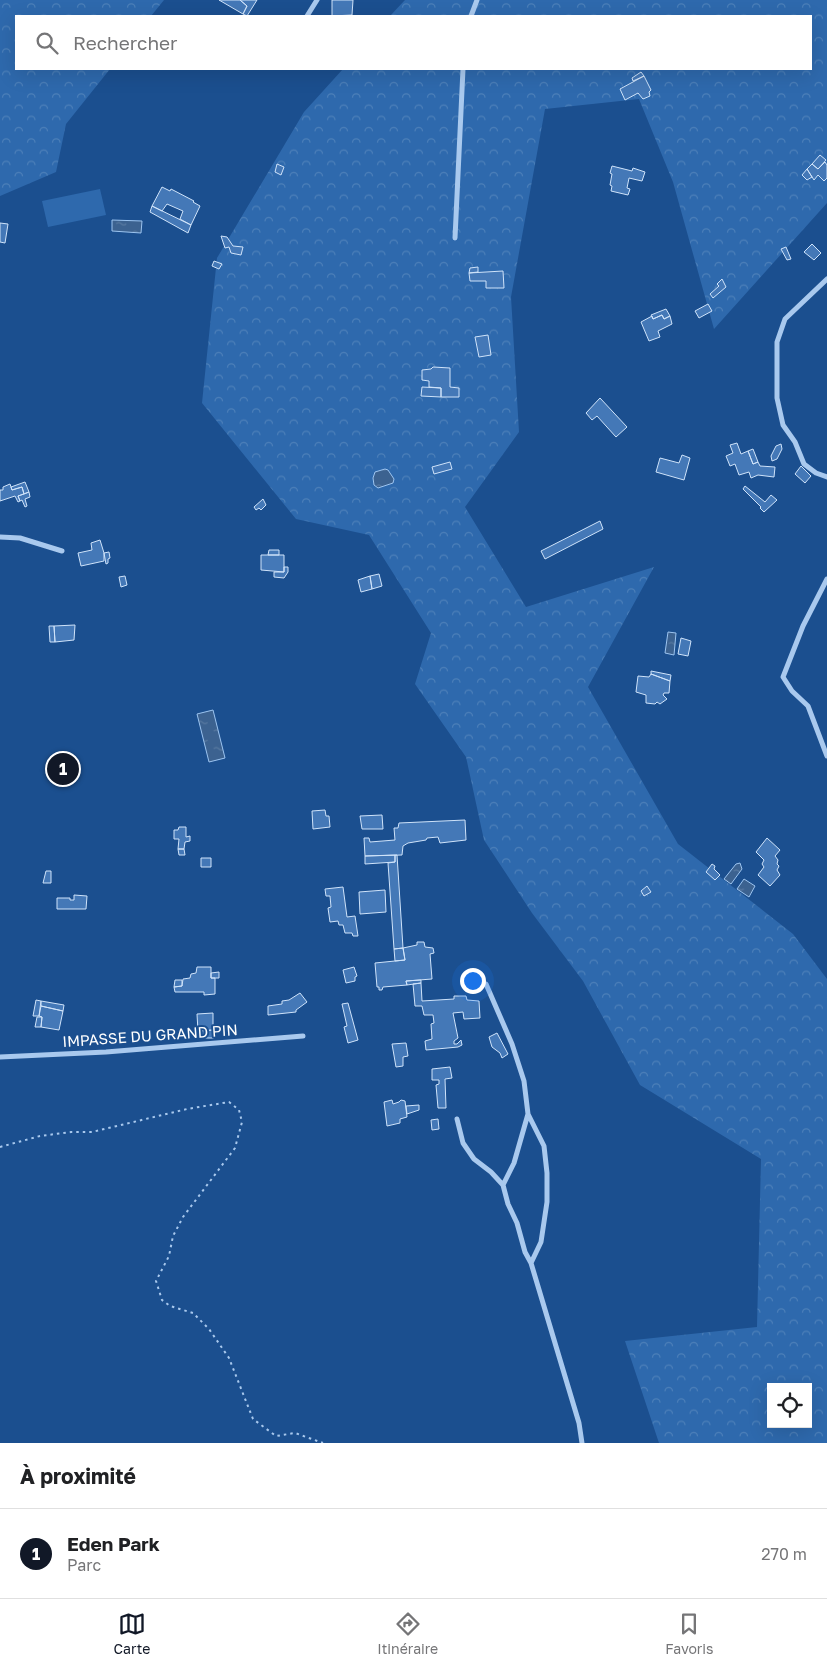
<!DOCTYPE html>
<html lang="fr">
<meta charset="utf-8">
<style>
:root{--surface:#fff;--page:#f2f2f2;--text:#202124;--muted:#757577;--line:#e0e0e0;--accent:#111827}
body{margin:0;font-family:"Golos Text",sans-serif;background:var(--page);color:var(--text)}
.controls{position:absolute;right:15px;bottom:15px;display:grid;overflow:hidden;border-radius:0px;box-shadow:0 5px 20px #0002}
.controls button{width:45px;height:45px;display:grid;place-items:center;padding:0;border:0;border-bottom:1px solid var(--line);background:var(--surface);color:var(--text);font:25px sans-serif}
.you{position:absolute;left:472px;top:980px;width:18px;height:18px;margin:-12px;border:4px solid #fff;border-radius:50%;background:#1a73e8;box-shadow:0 0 0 8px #1a73e833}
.badge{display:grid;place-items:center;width:32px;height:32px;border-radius:50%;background:var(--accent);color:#fff;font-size:16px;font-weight:700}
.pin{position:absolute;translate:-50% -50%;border:2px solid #fff;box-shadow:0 1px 5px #0006}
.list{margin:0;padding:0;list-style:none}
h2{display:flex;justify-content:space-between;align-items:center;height:65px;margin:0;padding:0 20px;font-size:21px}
h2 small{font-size:16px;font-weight:400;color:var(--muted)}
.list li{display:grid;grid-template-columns:32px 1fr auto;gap:15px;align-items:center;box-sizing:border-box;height:90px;padding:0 20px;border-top:1px solid var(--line)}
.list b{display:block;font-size:19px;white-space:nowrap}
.list p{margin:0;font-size:16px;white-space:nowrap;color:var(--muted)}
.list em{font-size:16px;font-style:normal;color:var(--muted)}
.icon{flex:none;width:28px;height:28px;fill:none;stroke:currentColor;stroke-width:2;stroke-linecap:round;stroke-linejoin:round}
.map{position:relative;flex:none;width:827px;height:1443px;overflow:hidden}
.search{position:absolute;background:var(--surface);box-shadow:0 5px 20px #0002;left:15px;right:15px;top:15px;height:55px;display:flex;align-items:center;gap:12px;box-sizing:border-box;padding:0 18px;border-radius:0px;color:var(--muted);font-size:19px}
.sheet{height:155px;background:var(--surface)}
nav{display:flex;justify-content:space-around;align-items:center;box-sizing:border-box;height:70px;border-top:1px solid var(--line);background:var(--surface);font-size:14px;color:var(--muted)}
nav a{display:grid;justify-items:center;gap:2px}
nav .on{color:var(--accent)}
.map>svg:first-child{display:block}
.green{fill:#2e69ad}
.forest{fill:url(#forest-crowns);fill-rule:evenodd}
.water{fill:url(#water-ripples);stroke:#9cc4f0}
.building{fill:#4478b7;stroke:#cfe3fa}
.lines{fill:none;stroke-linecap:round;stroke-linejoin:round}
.path{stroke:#a9c9ee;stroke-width:2;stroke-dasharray:2.5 4;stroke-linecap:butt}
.minor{stroke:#a9c9ee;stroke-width:5}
.labels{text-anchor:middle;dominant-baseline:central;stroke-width:4;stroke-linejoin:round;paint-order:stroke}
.street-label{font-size:15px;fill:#fff;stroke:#1b4f8f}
</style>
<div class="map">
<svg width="827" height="1443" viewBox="0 0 827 1443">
<defs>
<pattern id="forest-crowns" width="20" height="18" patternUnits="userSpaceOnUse" patternTransform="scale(1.25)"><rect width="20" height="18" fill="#2e69ad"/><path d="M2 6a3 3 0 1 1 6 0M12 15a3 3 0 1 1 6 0" fill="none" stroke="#4d80b9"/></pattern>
<pattern id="water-ripples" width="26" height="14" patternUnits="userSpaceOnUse" patternTransform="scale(1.25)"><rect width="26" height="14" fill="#3c6290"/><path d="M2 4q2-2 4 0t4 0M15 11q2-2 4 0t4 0" fill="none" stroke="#597aa1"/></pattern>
</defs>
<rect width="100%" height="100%" fill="#1b4f8f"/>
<path class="green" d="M100,189L106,215L48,227L42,201Z"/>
<path class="forest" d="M0,0H164L151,16H16V69H110L66,124L56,172L0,196Z
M405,0H827V203L714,329L673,182L639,99L545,109L511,297L519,432L465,507L526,607L654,567L588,687L678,844L793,934L827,979V1443H659L625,1341L757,1327L761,1159L640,1085L583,981L532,913L484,840L466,757L415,684L431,633L369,535L296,519L202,403L217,258L304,112L343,69H811V16H390ZM771,1387H808V1424H771Z"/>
<path class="water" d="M112,220L142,221L141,233L112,231Z
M385,469L388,470L394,479L393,483L378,488L374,485L373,478L375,472Z
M668,632L676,633L674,655L665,653Z
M213,710L225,758L209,762L197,714Z
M740,863L742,869L731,884L724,879L736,864Z
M744,879L755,886L749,897L737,889Z"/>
<path class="building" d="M219,0H240L247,6L243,14Z
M240,0H257L247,16L243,14L247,6Z
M332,0H353L352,15L332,16Z
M641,72L644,76L633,81L632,78Z
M644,76L651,90L649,92L650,96L643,99L638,93L625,100L620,89Z
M820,155L826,160L818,169L812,164Z
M825,162L827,165V178L824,181L818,175L814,180L807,169L812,164L818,169Z
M277,164L284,167L281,175L275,172Z
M612,166L632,171L633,168L645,172L642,181L629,178L627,188L630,189L628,195L611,191L612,186L610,185L612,174L610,173Z
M807,169L812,177L807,180L802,175Z
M162,187L170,191L171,189L194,201L193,202L200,206L191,225L180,219L183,211L167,204L162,211L152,206Z
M152,206L191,225L188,233L150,212Z
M0,223L8,224L5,243L0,242Z
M221,236L227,237L233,246L243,247L241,255L231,253L229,247L225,248Z
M812,244L821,253L814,260L804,252Z
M786,247L791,259L787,260L781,249Z
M214,261L222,264L219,269L212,266Z
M478,267V272L469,273L470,268Z
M503,271L504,288H486V281H470L469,273Z
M722,279L726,287L713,298L710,294L719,286L717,284Z
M708,304L712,311L699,318L695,311Z
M666,309L670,316L664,319L662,315L653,319L651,315Z
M662,315L664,319L670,316L672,324L658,331L660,337L649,341L641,322L652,316L653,319Z
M488,335L491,355L479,357L475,337Z
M433,367L450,368V387L459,388V397H441V388L429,387V381L422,380V370L431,369Z
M422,387L441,388V397L421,396Z
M600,398L627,427L616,437L597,416L592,420L586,413Z
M737,443L741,454L748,451L753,464L758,462L760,466L775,467L774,477L758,475L751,478L749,472L739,475L735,464L730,466L726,456L733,453L730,445Z
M781,444L782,449L777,459L772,461L771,456L776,446Z
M753,449L758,462L753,464L748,451Z
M682,455L690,458L684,480L656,472L660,458L679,463Z
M450,462L452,469L434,474L432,467Z
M801,466L811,476L805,483L795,474Z
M25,482L29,492L24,494L22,487L12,490L11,487Z
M10,484L12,490L22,487L24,494L18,496L20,501L18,502L15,496L0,501V490H3V487Z
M745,486L765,502L771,495L777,500L764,512L760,508L761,507L743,489Z
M29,492L30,497L25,499L27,506L25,507L22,500L20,501L18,496Z
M263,499L266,505L261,510L259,508L256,510L254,507Z
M600,521L603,529L545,559L541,551Z
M100,540L104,553V561L81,566L78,553L92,550L91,543Z
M269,550H279V555H268Z
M109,552L110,558L108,559V563L106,564L104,553Z
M261,555H284V572L261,570Z
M284,567H288V572L284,578L274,577V572H284Z
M379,574L382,586L372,589L370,576Z
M125,576L127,585L121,587L119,577Z
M370,576L372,589L361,592L358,580Z
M75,625L74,640L55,642L54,626Z
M49,626H54L55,642H50Z
M681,638L691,641L688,656L678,654Z
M651,671L671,675L670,681L651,674Z
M651,674L670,681L669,693H664L663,695L667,699L660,704L657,702L655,704L646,703V695L636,692L638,676L649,677Z
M325,810L326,816H329L330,827L313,829L312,811Z
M382,815L383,829H362L360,816Z
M465,820L466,840L440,843L438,837L427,838L426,840L408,843L403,846L402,855L365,856L364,838H369L370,842L395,840L394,828H398L399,823Z
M179,827H186V837L190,836V841L185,842L184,849H178L179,839H174V830H178Z
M767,838L780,850L775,856L778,860L777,864L779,866L777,870L780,875L770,886L758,875L764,867L762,864L764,860L756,852Z
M178,849H184L185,855H179Z
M395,855V862L365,864V856Z
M395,855H397L403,948L394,949L388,863L395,862Z
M201,858H211V867H201Z
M712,864L715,866L714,869L720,875L715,880L706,872Z
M46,871H51V883H43Z
M647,886L651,892L644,896L641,891Z
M343,887L347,917L355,916L358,936H353L352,933H345L343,925H339L338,921L330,922L328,908L331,907L330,896H326L325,889Z
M385,890L386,912L360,914L359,892Z
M74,895L87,896L86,909H57V898H70V900H74Z
M417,942H424L425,947L433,948L434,953L430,954L432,979L406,981L407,985L383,987L382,990H379V987H377L375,963L405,960L403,948L417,945Z
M403,948L405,960L395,961L394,949Z
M197,967H211V978H215V994L204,995V992H175L174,987L182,986L183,979L190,978L191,974L196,973Z
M354,967L357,976L355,977V981L346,983L343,970Z
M219,972V978H211V973Z
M175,980H182V986L174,987Z
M421,980V983L407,985L406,981Z
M421,983L422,1001L454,999V996H466L467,1000L479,1001L480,1018L464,1019L463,1012L453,1013L458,1038L454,1041V1044H457L461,1040L462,1045L458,1047L426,1050L425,1041L432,1039L431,1024L434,1023L433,1015H424L422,1006H415L413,984Z
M300,993L307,1002L296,1010V1012L268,1015V1006L282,1004V1001L289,1000Z
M36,1000L41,1001L39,1016H33Z
M41,1001L64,1005L63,1011L41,1006Z
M348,1003L358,1040L348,1043L344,1027L347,1026L342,1004Z
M41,1006L63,1011L59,1030L41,1027L42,1017L39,1016Z
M213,1013V1030L198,1031L197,1014Z
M37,1017H42L41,1027H35Z
M213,1030L214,1038H198V1031Z
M497,1033L508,1054L502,1058L500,1053L492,1047L489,1037Z
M406,1043L408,1056L403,1057V1066L396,1067L392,1044Z
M450,1067L452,1078L445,1079L446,1108H438L436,1085L439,1084V1080H432V1069Z
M392,1100L393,1104L399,1102L401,1100L405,1101L407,1117L400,1119V1123L387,1126L384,1102Z
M419,1105V1110L407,1114L406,1106Z
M438,1119L439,1129L432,1130L431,1120Z"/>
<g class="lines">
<path class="path" d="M0,1147L40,1136L71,1132H92L187,1109L229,1102L239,1110L242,1122L235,1148L183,1217L173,1236L169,1256L156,1281L162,1300L170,1306L193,1313L209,1329L229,1358L253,1419L276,1436L295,1433L323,1443"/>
<path class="minor" d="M307,16L317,0
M471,16L477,0
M455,238L463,69
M827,279L785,319L777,342V398L783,425L795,442L804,464L816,473L827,477
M0,537L20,538L62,551
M827,579L803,626L783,677L792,691L808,706L827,756
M486,984L512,1044L524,1081L528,1114
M0,1057L106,1052L303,1036
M457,1119L463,1143L474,1159L491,1172L503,1185L508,1204L517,1223L525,1252L531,1263
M503,1185L514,1163L528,1114L544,1146L547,1173V1202L541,1242L531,1263L579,1423L582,1443"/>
</g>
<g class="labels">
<g class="street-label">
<text transform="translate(150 1035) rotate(-4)">IMPASSE DU GRAND PIN</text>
</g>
</g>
</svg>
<div class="controls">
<button><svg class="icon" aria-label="locate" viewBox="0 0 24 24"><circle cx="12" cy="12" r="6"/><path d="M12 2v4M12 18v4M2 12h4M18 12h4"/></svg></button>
</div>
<div class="you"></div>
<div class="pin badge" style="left:63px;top:769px">1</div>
<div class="search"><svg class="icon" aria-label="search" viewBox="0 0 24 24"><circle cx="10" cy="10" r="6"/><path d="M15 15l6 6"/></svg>Rechercher</div>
</div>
<section class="sheet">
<h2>À proximité<small></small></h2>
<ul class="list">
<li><span class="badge">1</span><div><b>Eden Park</b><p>Parc</p></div><em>270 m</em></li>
</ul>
</section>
<nav>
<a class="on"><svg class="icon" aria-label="map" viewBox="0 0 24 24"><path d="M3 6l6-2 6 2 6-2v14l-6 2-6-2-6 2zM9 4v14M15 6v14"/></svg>Carte</a>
<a><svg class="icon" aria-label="directions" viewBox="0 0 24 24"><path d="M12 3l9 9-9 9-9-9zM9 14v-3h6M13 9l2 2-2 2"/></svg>Itinéraire</a>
<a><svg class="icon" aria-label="saved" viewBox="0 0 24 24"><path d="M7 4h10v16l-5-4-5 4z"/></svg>Favoris</a>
</nav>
